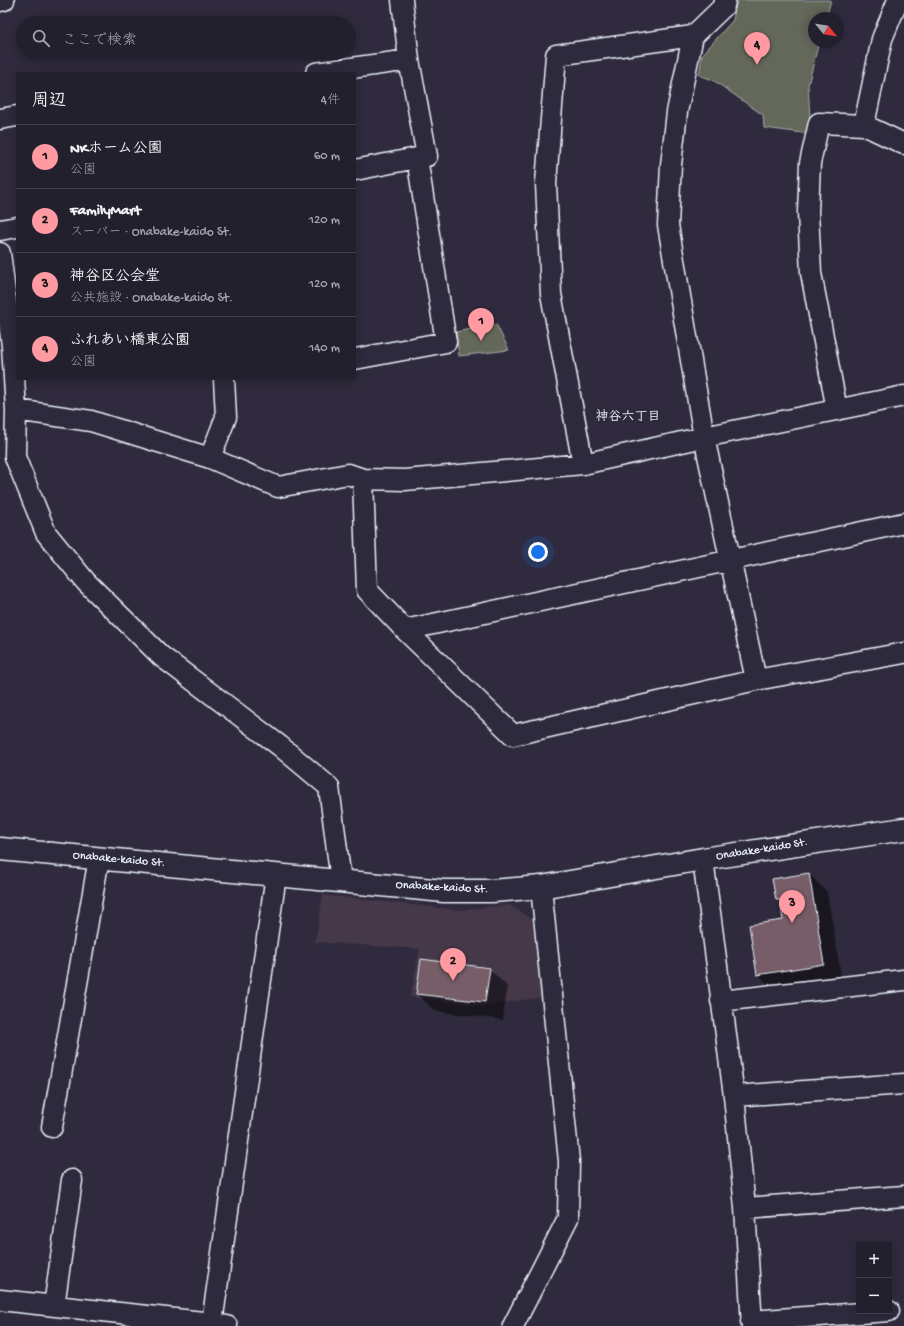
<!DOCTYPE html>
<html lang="ja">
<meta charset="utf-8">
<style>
:root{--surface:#23202e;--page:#2b2836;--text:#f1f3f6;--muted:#a3a3aa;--line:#403e4a;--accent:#ff9aa2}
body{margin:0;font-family:"Gochi Hand","Klee One",sans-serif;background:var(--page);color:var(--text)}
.controls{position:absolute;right:12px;bottom:12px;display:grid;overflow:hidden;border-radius:0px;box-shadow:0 2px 10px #0003}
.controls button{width:36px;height:36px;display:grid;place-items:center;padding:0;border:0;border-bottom:1px solid var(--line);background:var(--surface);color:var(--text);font:20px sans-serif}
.compass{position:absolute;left:808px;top:12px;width:36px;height:36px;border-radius:50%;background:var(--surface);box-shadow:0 2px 10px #0003;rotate:120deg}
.you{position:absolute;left:538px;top:552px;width:14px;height:14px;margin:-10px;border:3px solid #fff;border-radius:50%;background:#1a73e8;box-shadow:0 0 0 6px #1a73e833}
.badge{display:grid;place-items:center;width:26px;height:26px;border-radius:50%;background:var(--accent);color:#111;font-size:13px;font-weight:700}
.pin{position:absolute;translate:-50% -33px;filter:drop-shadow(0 1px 2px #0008)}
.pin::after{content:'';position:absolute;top:21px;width:14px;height:12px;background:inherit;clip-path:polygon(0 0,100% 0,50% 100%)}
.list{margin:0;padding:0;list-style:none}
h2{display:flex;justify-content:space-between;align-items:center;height:52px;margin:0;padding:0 16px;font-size:17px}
h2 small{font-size:13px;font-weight:400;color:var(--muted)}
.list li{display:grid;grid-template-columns:26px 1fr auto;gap:12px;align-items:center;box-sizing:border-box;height:64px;padding:0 16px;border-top:1px solid var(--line)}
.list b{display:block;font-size:15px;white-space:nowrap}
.list p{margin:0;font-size:13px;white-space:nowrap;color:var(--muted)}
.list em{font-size:13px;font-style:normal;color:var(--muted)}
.icon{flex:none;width:22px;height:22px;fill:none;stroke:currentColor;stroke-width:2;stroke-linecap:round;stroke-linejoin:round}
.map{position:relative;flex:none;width:904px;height:1326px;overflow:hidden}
.search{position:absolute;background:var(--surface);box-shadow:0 2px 10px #0003;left:16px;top:16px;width:340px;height:44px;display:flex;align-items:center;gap:10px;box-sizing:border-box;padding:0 14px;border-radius:22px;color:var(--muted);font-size:15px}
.panel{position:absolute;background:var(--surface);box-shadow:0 2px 10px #0003;left:16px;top:72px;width:340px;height:308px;border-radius:0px}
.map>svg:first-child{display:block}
.built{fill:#44394a}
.green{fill:#63685a;stroke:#a6aca9}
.shadow{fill:#0007}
.building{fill:#765d67;stroke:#e8f1f8}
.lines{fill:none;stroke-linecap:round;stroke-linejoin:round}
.street-casing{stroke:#e8f1f8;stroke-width:23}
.secondary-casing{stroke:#e8f1f8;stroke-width:25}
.street{stroke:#2f2a3d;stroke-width:20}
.secondary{stroke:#2f2a3d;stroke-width:22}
.labels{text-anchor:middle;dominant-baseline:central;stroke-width:3.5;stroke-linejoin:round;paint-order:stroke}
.street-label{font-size:12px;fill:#e8f1f8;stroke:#2f2a3d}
.neighbourhood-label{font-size:13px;font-weight:bold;fill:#e8f1f8;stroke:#2f2a3d}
</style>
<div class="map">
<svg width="904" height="1326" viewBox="0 0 904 1326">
<rect width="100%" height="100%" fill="#2f2a3d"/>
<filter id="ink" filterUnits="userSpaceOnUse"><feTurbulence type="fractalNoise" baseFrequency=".025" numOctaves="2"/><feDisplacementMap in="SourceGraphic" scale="8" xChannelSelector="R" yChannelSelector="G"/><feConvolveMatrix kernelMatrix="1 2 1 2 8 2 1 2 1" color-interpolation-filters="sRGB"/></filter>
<g filter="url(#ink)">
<path class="built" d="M323,895L458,910L509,905L532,919L544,997L482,1006L410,997L420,949L315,942Z"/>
<path class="green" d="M737,0H831L826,18H814V42H819L808,85L811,134L764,128L763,115L713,80L699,75L702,55L733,20Z
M496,324L509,350L459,356L456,332Z"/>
<path class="shadow" d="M809,874L827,892L842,981L776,992L758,974L784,921L782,905L777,900Z
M489,969L507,986L503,1020L435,1011L417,994Z"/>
<path class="building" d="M809,873L824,964L757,975L749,925L783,920L780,900H776L772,879Z
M421,959L490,968L485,1002L416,994Z"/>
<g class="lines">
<defs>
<path id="street" d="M0,1L4,0
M693,36L677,112L671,165L668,225L704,437L756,680
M316,73L409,60
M0,119L17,116
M864,125L882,39L898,0
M355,170L427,156L409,60L402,0
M0,230L17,227
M0,253L12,346L16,410L91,421L210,458L278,487L348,474L363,479L405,480L583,464L704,437L904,396
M355,359L446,342L417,158
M16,410L15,457L46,533L86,582L161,656L280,746L329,787L341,881
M837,410L811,273L808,212L810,163L819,123L864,125L904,144
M210,458L226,417L224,379
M583,464L551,294L546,183L556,55L693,36L724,6L725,0
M363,479L367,590L405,630L513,735L756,680L904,653
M405,630L904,523
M703,859L734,1096L745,1208L752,1326
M721,1001L904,980
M734,1096L904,1084
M52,1127L99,858
M745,1208L904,1196
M0,1300L212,1323L227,1326
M54,1306L72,1180
M751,1321L889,1311
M212,1323L276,875
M513,1326L568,1218L569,1161L541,887"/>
<path id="secondary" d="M0,849L444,891H492L541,887L703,859L904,829"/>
</defs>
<use href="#street" class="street-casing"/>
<use href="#secondary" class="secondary-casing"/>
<use href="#street" class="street"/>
<use href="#secondary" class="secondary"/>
</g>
</g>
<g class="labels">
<g class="street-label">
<text transform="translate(762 850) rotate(-9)">Onabake-kaido St.</text>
<text transform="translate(119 860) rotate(5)">Onabake-kaido St.</text>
<text transform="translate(442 888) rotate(3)">Onabake-kaido St.</text>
</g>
<g class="neighbourhood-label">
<text x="628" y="417">神谷六丁目</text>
</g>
</g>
</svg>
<div class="controls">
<button>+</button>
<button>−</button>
</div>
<svg class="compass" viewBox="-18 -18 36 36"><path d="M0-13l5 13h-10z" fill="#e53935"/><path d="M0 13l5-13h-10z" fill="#a3a3aa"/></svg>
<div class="you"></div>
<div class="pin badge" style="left:481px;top:341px">1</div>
<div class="pin badge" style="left:453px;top:981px">2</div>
<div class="pin badge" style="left:792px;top:923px">3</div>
<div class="pin badge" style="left:757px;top:65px">4</div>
<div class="search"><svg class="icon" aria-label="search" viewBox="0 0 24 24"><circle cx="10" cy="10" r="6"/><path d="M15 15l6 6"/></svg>ここで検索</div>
<section class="panel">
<h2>周辺<small>4件</small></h2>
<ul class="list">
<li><span class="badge">1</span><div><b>NKホーム公園</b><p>公園</p></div><em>60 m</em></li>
<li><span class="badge">2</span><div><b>FamilyMart</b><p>スーパー · Onabake-kaido St.</p></div><em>120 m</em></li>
<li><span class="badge">3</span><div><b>神谷区公会堂</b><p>公共施設 · Onabake-kaido St.</p></div><em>120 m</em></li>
<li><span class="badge">4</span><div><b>ふれあい橋東公園</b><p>公園</p></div><em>140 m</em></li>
</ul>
</section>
</div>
